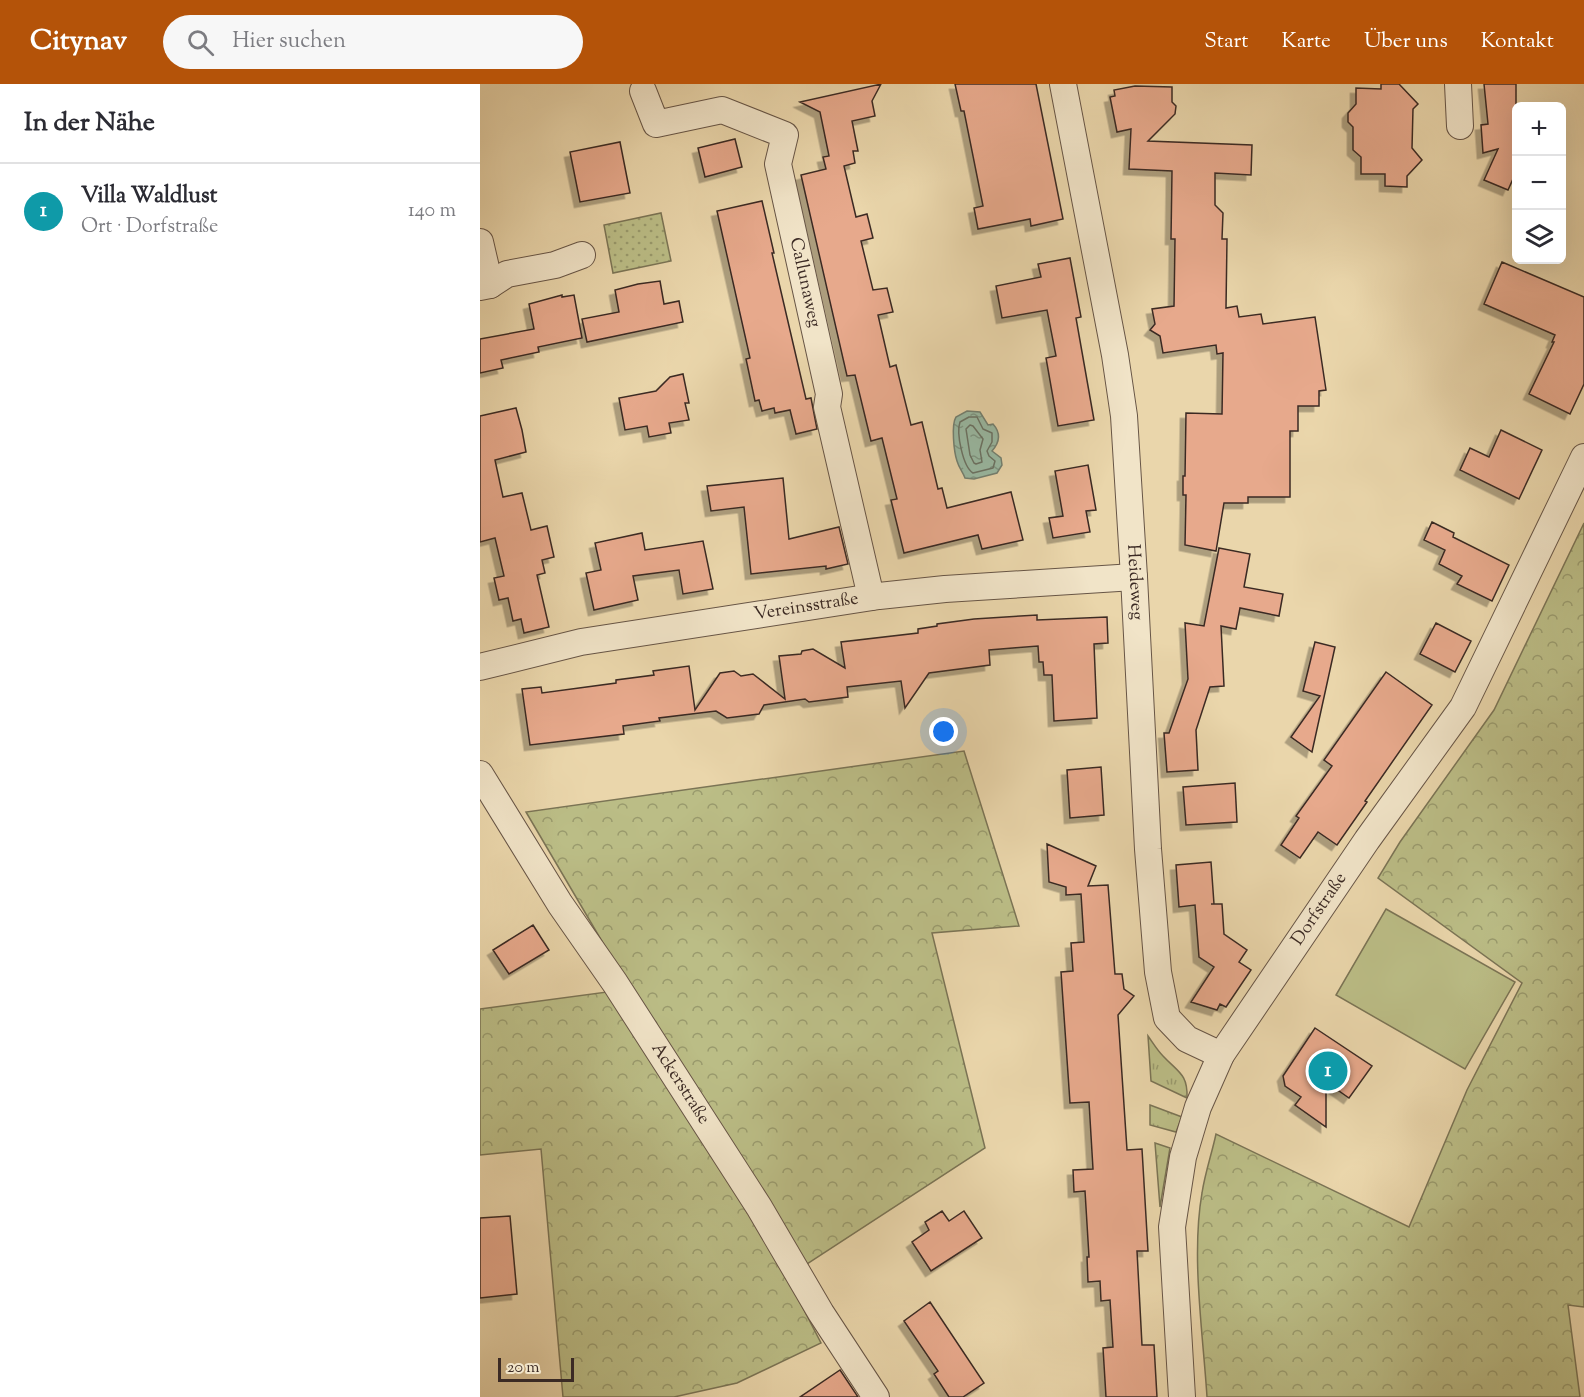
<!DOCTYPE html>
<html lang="de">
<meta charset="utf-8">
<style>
:root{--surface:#fff;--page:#f7f7f7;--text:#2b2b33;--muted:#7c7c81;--line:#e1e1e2;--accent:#b45309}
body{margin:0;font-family:"Sorts Mill Goudy",serif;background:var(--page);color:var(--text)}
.controls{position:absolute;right:18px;top:18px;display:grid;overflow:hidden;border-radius:9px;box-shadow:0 6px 24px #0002}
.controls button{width:54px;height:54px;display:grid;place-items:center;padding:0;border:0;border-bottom:2px solid var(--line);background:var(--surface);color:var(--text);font:30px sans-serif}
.scale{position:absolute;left:18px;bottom:15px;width:76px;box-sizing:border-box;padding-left:6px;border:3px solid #3b2a24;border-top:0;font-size:16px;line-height:21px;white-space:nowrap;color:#3b2a24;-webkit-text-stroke:4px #f1e4c8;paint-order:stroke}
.you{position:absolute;left:464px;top:648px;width:21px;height:21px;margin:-15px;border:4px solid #fff;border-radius:50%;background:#1a73e8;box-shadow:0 0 0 9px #1a73e833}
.badge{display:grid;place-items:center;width:39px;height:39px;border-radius:50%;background:var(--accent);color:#fff;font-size:20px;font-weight:700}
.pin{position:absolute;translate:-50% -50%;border:3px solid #fff;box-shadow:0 2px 6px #0006}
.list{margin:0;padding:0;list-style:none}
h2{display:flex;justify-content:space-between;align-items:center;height:78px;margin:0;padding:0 24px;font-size:26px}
h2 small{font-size:20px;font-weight:400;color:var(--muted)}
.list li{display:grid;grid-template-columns:39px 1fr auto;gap:18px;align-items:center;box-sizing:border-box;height:96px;padding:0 24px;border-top:2px solid var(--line)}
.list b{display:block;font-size:22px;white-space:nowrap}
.list p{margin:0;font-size:20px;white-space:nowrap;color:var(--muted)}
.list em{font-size:20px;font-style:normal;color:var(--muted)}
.icon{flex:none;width:33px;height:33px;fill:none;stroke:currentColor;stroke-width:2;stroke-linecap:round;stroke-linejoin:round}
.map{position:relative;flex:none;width:1104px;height:1313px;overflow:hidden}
header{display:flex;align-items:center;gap:36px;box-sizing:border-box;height:84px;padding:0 30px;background:var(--accent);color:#fff}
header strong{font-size:28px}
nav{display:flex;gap:33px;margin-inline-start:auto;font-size:21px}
.search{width:420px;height:54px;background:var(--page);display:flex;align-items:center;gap:15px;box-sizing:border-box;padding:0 21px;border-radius:33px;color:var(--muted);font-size:22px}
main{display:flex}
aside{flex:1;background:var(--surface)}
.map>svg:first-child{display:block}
.grass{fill:url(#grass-tufts);stroke:#7b7455;stroke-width:1.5}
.forest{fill:url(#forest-crowns);stroke:#7b7455;stroke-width:1.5}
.park{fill:url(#park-dots);stroke:#7b7455;stroke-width:1.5}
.pitch{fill:#bbbd86;stroke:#7b7455;stroke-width:1.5}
.water{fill:url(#water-ripples);stroke:#738071;stroke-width:1.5}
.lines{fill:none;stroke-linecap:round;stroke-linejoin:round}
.shore{stroke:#6a7264;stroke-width:1.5}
.building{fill:#e7a98c;stroke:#3b2a24;stroke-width:1.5;filter:url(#shadow)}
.minor-casing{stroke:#675546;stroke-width:28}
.minor{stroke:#f1e4c8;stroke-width:26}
.labels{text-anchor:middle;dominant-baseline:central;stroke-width:5;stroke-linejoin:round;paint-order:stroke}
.street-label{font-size:18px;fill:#3b2a24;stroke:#f1e4c8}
</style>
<header>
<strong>Citynav</strong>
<div class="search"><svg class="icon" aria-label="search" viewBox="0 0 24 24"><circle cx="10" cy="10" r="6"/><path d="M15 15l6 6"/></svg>Hier suchen</div>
<nav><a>Start</a><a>Karte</a><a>Über uns</a><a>Kontakt</a></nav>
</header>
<main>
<aside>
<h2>In der Nähe<small></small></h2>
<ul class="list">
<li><span class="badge" style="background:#0f9aa8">1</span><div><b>Villa Waldlust</b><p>Ort · Dorfstraße</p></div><em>140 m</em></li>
</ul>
</aside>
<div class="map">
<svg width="1104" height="1313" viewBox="0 0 1104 1313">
<defs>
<pattern id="grass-tufts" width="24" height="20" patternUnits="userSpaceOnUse" patternTransform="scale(1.5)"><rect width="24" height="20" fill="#bbbd86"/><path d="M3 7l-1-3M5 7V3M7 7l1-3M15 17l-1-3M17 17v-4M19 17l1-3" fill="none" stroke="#999a6d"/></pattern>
<pattern id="forest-crowns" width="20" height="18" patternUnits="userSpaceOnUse" patternTransform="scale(1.5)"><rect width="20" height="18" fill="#bbbd86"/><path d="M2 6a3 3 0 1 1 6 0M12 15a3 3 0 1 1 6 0" fill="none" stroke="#999a6d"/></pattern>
<pattern id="park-dots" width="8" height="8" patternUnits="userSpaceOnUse" patternTransform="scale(1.5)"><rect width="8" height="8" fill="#bbbd86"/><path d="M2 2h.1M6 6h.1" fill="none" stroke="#999a6d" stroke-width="1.8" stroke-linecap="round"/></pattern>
<pattern id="water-ripples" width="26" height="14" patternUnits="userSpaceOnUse" patternTransform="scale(1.5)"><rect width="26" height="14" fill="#99baa4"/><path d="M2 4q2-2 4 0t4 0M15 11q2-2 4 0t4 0" fill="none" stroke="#7e9785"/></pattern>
<filter id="shadow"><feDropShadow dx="-5.5" dy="5.5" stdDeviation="0" flood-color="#0004"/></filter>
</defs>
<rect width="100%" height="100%" fill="#ead6ab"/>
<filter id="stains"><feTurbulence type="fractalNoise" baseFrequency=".00333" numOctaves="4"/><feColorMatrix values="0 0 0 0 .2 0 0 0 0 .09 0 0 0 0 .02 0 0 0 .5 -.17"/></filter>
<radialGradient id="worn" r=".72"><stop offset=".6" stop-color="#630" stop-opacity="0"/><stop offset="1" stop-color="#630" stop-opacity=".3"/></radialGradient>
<path class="grass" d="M668,952C673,959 677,966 683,972C698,988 708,990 707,1014L671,997Z
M670,1021L702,1033L696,1048L670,1041Z
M675,1059L690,1064L680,1123Z"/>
<path class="forest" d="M1104,439V1223L1088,1221L1100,1313H727C723,1249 711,1172 722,1109C725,1089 732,1069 736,1050L929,1143L987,1006L1042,899L898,794L920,758L1014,626Z
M484,667L539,842L452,849L505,1064L307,1193L341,1259L257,1299L194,1313H83L61,1065L0,1071V925L150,905L46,728Z"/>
<path class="park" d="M181,129L191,177L133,189L124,141Z"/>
<path class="pitch" d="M906,825L1035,898L985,985L856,911Z"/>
<path class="water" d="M487,327L500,328L508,341L513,340C521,349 520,358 512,367L521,374L522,381L517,389L494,395L485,394C483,388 479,384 477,377C474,368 471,341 476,333Z"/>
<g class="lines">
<path class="shore" d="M489,333H497L503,345L512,349V358L507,367L509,372L515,377L513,384L493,389C483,383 476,349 480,338Z
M490,341L493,342L503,355L500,366L502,378L496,380L494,379L490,371L486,345Z"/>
</g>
<path class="building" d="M401,0L392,17L395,32L372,37L378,67H373L375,79L364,82L376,133L387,130L393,154L381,157L393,206L407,204L413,228L398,231L410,283L416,281L431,341L442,338L458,405L462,404L467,424L531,408L543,456L502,465L498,451L424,469L411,416L417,415L402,354L391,357L375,291L367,292L321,91L346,85L343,73L349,72L340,28L320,18Z
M475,0H556L583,135L551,142L550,135L498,145L494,124L503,122L484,27H481Z
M901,0H919L938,20L933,25L932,64L942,76L927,92V103L905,102V90H881V73L873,66V43L868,38V29L876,20V4L901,5Z
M1004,0H1036V95H1033L1028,106L1004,96L1018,65L1003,69L1001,41L1008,40Z
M655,2L692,3V18L696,22L695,30L668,57L772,61L771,91L735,89V121L743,129L742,155H747L746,224L757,222L759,233L781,230L783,240L835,233L846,306L839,307V322H818V347H810V413H768V419H744L736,467L705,461L706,411H703V392H705L706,329L742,330L743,269L737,270L736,261L683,269L680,252L670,246L675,240L672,225L694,222L695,155H691L692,87L649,85L651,45L637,48L630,13L635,12L634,6Z
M255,55L262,83L225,93L218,64Z
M140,58L150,109L100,118L90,68Z
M282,117L294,169H292L326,315L331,314L337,345L316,350L310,326L295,329L294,324L282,327L279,316L275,317L266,275L270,274L237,127Z
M590,174L601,233L596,234L614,336L578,342L566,274L576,272L567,226L522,234L516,202L561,193L558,180Z
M1022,178L1104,213V300L1090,330L1049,310L1074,258H1072L1075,251L1004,220Z
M180,197L184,220L199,217L203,238L107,258L102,235L139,228L135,206L158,200Z
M82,211V213L94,211L102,254L58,263L59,268L21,276L23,284L0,289V255L54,245L49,220Z
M203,290L209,319H205L209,336L189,339L191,349L169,353L167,342L145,346L139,314L176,307L190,293Z
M36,324L42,346L46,368L15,376L23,413L42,409L51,446L67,442L74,473L62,476L65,489L57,491L69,543L44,549L41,535L33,537L28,514L19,516L14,494L24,492L15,454L0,458V332Z
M1021,346L1062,366L1039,415L980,386L990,364L1009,373Z
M608,381L616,426L606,427L610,448L573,454L569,434L583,432L575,387Z
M303,394L309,455L359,443L368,480L346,485V482L271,490L264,423L231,427L227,402Z
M952,438L974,449L973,453L1029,481L1012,517L977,500L982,492L959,480L965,466L944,456Z
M162,449L165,466L223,457L233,505L203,510L199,486L153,492L158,516L114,526L106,489L121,486L115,459Z
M739,464L770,470L764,503L803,510L799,532L760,524L756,545L741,542L744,602L730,603L716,646L718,686L687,688L684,649H689L708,595L705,539L724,542Z
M557,531V536L627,533L628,559L614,560L617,634L574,637L572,591H564L563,578H559L558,562L509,566L510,581L449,589L425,624L421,597L367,603L368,613L329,618L325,615L284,621L279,630L247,634L236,627L179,634L180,637L143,642L144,650L50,661L42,605L61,603L62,609L136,599V596L174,591L173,587L209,582L215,626L240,589L254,587L261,592L273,590L305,615L299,572L321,570L322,567L333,565L365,584L361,558L438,549V545L457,542V540L494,535Z
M956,539L991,557L975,588L940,570Z
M835,558L855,563L832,668L811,653L840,612L823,607Z
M906,588L952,621L885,717L887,718L857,761L838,748L820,774L801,761L819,734L816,732L852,682L844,676Z
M621,683L624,731L590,734L587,686Z
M755,699L757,738L706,741L703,703Z
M567,760L616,782L608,802L628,801L635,890H642L644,905L654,912L638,931L647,1066L662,1065L668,1167H657L662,1261H674L677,1313H626L623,1264L633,1263L630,1216L621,1217L620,1197L608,1198L607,1173H609L605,1107L594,1108L593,1086L613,1085L609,1018L590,1019L581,888L593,887L591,859L604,858L601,810L586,811V803L569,798Z
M731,778L734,820H731H742L744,850L767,866L759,878L771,886L746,923L740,920L737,926L711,918L734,883L719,873L715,821L699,823L696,781Z
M53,841L69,866L29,890L13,866Z
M835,944L892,982L869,1014L846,998V1043L815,1021L821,1013L805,1002L803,992Z
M462,1127L469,1137L484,1127L502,1154L451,1187L432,1158L449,1146L445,1138Z
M30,1132L37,1210L0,1214V1134Z
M450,1218L504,1299L483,1313H469L454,1290L458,1287L424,1237Z
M360,1286L378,1313H320Z"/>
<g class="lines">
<defs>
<g id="minor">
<path id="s1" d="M583,0L635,271L644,332L654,493L668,765L678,888L687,934L707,955L741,971"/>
<path d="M978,0L980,42"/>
<path id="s2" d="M163,7L176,40L242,26L305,51L298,80L349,310L347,323L391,513"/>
<path d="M0,158L10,201"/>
<path d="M0,203L10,201L27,190L75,181L102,171"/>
<path id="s3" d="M0,583L101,558L399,512L465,505L654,493"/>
<path id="s4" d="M0,690L80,820L135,899L279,1123L341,1229L396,1313"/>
<path id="s5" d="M702,1313L692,1143L703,1073L718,1023L741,971L887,756L983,623L1104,373"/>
</g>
</defs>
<use href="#minor" class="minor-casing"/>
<use href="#minor" class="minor"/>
</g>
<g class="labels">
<g class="street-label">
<text stroke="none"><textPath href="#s2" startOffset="322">Callunaweg</textPath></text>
<text stroke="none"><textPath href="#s1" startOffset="504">Heideweg</textPath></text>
<text stroke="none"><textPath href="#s3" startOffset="332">Vereinsstraße</textPath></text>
<text stroke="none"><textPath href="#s5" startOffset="526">Dorfstraße</textPath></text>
<text stroke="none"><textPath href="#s4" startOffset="369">Ackerstraße</textPath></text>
</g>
</g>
<rect width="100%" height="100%" filter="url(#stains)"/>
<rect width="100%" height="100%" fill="url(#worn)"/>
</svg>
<div class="controls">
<button>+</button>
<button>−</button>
<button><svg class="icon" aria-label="layers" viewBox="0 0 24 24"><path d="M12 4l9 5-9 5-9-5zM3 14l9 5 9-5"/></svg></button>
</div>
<div class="scale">20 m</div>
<div class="you"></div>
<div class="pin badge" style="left:848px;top:987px;background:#0f9aa8">1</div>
</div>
</main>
